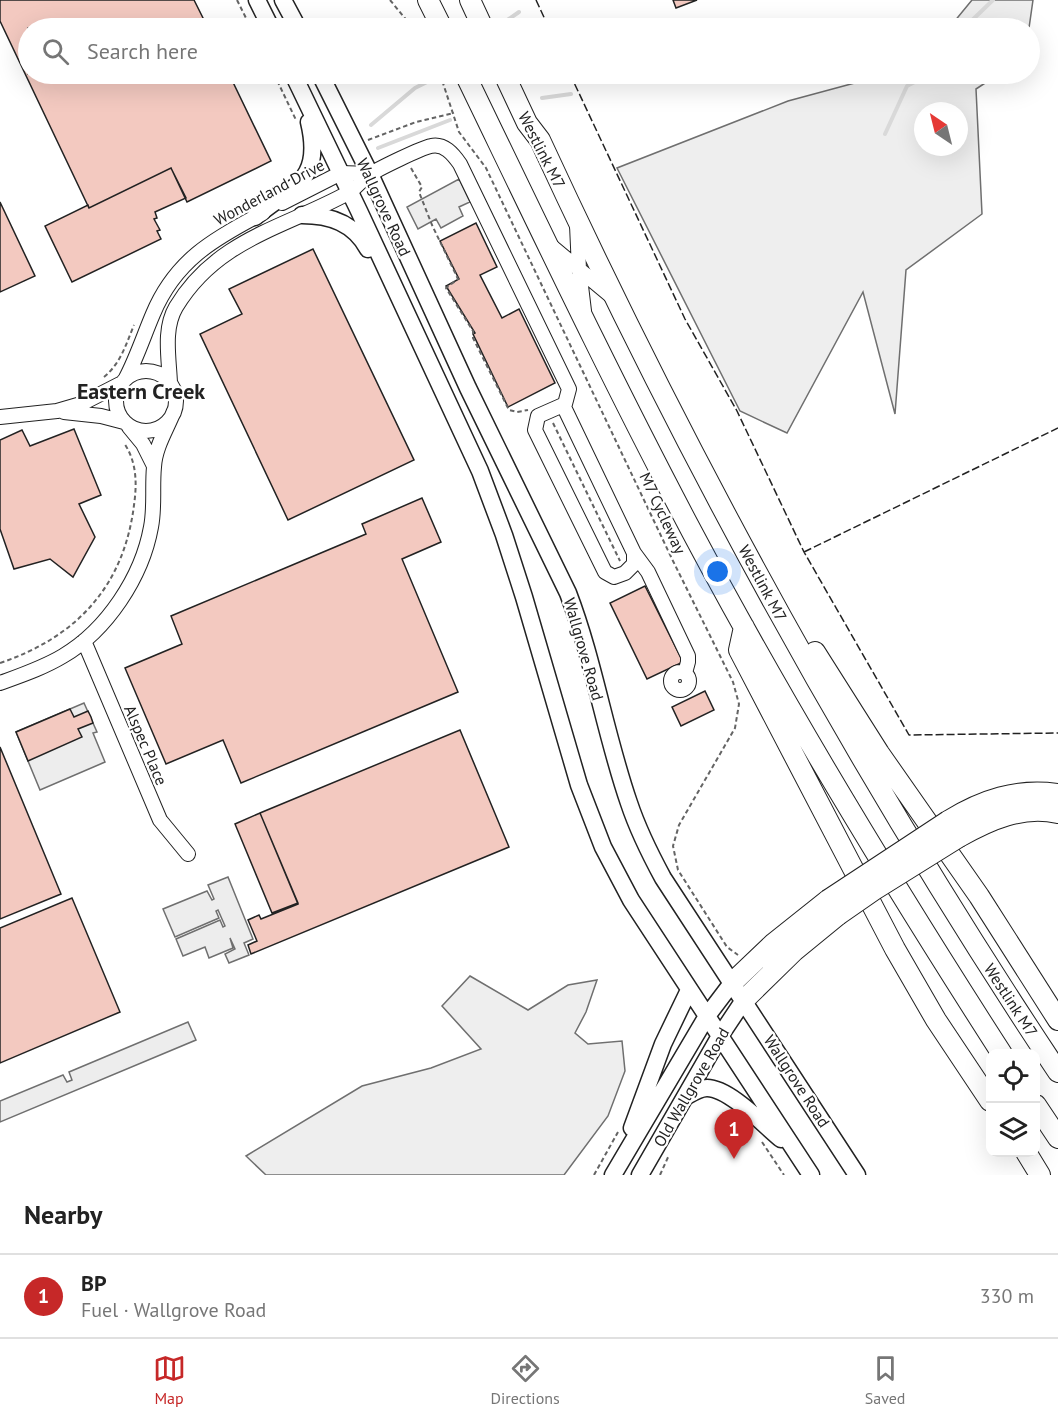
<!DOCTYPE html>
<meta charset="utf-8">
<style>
:root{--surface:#fff;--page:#f2f2f2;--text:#222;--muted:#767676;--line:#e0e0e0;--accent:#c62828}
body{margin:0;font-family:"PT Sans",sans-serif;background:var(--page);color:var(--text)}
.controls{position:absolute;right:18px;bottom:18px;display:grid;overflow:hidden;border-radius:12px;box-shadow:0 6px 24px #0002}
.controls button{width:54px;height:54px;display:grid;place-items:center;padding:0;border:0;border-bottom:2px solid var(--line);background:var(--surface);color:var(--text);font:30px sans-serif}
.compass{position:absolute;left:914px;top:102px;width:54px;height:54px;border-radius:50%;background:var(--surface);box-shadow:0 6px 24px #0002;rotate:325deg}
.you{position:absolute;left:718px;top:572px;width:21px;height:21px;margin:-15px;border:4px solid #fff;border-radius:50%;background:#1a73e8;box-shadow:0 0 0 9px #1a73e833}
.badge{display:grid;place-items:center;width:39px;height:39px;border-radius:50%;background:var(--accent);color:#fff;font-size:20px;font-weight:700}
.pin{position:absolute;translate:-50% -50px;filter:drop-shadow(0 2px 3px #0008)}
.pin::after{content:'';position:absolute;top:32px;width:21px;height:18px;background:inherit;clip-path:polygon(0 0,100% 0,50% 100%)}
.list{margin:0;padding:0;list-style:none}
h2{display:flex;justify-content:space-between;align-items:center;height:78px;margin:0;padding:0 24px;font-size:26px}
h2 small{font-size:20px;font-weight:400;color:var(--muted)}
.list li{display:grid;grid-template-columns:39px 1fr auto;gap:18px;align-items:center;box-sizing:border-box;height:84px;padding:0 24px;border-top:2px solid var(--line)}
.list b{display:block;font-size:22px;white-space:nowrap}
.list p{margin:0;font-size:20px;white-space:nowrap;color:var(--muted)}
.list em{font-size:20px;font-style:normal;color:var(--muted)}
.icon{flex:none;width:33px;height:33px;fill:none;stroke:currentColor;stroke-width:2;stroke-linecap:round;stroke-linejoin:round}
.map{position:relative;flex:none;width:1058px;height:1175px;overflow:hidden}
.search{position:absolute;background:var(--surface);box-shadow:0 6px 24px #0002;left:18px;right:18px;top:18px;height:66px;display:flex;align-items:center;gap:15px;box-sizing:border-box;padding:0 21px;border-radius:33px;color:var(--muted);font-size:22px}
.sheet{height:162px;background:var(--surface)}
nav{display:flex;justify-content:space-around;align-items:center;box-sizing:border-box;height:84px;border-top:2px solid var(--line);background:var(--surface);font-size:16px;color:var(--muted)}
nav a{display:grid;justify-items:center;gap:3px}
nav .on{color:var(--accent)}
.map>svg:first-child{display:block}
.green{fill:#eee;stroke:#6f6f6f;stroke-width:1.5;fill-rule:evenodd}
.parking{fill:#ededed;stroke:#6f6f6f;stroke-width:1.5}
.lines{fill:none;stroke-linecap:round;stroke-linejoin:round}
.stream{stroke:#d9d9d9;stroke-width:4}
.building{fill:#f3c9c0;stroke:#222;stroke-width:1.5}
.minor-casing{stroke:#222;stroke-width:16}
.major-casing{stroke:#222;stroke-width:19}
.highway-casing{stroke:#222;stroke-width:22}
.path{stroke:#646464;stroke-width:2;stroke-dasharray:4.5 3;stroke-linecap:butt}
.minor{stroke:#fff;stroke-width:14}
.major{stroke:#fff;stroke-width:16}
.highway{stroke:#fff;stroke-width:20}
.highway-bridge-casing{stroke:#222;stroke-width:22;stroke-linecap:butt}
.highway-bridge{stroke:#fff;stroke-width:20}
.fence{stroke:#222;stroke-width:1.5;stroke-dasharray:8 3;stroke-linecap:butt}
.labels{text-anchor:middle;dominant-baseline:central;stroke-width:4.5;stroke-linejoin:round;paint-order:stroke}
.street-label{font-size:16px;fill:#222;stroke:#fff}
.district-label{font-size:22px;font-weight:bold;fill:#222;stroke:#fff}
</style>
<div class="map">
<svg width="1058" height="1175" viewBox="0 0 1058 1175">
<rect width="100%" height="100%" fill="#fff"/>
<path class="green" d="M972,0H1033L1029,28H949Z
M888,74H999L976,89L982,214L906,270L895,414L863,292L787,433L740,411L617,168L788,101ZM923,111H959V147H923Z
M470,976L528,1010L568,985L597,980L586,1012L575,1033L588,1044L622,1041L625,1071L608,1116L564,1175H266L246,1156L362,1086L431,1068L481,1049L442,1006Z"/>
<path class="parking" d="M459,179L470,202L459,207L463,216L441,228L436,219L418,229L407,207Z
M84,703L97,732L93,733L105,762L40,790L16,732Z
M228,877L253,939L244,943L249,955L229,963L225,954L235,949L230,938L233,948L209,958L205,947L183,956L176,939L220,920L223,927L225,926L218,910L216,911L219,918L175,937L163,909L207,891L212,900L214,899L208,885Z
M188,1022L196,1040L0,1122V1101L63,1075L67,1082L72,1080L69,1072Z"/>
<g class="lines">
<path class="stream" d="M506,21L519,12
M964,28L993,0
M542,98L571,94
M371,125L415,88L439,76
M885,134L907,86L930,74
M378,148L450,120"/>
</g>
<path class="building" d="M0,0H194L208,28H28V74H229L271,161L187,202L171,168L89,208L0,21Z
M673,0H697L676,8Z
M171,168L186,198L155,212L157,218L154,219L160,230L157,231L161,239L72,282L45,226L88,205L89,208Z
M0,202L35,276L0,292Z
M476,223L497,267L480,275L502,318L519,309L555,383L508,407L473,334L475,333L446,286L459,279L440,241Z
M313,249L414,460L288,520L200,334L242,314L229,289Z
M74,429L101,495L79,504L95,537L73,577L50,559L14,569L0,529V440L22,430L30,446Z
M422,498L441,542L402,559L458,692L241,783L223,740L166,764L125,668L182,644L171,616L366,534L362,524Z
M645,586L683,662L647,679L610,603Z
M705,691L714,710L681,726L672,707Z
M70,709L74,717L88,711L91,717L93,723L78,729L82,737L28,761L16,732Z
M460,730L509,847L251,954L248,945L257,941L248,920L259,915L261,919L298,904L260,813Z
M0,747L61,894L0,919Z
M260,813L298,903L272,913L235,824Z
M72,898L120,1012L0,1063V928Z"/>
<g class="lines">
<defs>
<path id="minor" d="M282,203L341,173L370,174
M577,225L579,269L584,311
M551,246L610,295
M116 401a30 30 0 1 1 60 0a30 30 0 1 1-60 0Z
M126,378C137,357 144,335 153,314C175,261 213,239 263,213
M170,383C169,358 163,329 176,307C217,239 284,228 348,193C356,188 361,180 369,175C378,169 421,148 431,146C444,143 453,154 460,164L569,389L565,404L563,405L538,416L535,430L605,572L614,577L625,573L634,564V553L563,405
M64,412L101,416L124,422
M0,417L57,411L81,404L120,384
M129,427L143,444L154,466
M634,553L648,572L688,656V662L685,673
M84,641L160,820L188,854
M671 681a9 9 0 1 1 18 0a9 9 0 1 1-18 0Z
M0,683C22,675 43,668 63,656C107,630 142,577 151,527C155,507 152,487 154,467C155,447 167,429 174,411"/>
<path id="major" d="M257,0L271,28
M283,0L298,28
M293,74L359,211L480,471L504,535L524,597L579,785L603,847L631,900L811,1175
M320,74L370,174L468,388L568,593C594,661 605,734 629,803C638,830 650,854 663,878L857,1175
M302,215C330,215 354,223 368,249
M255,217C294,185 323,181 309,122
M685,1097C692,1093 699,1088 707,1088C729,1088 764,1125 781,1139
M632,1128L663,1044L689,990
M613,1175L707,1016L732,983
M640,1175L720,1036L744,1000"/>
<path id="highway" d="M428,0L442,28
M470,0L483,28
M465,74C539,227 612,381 692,532C787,711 892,883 1002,1054
M504,74L527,123L540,140C689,463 861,776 1058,1072
M744,627L739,650L895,949L936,1020L990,1101
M815,652L879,753L979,896L1058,1020
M948,821C982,800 1017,788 1058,794
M959,837C989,820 1022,805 1058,813
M732,983L774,943L828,900
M744,1000L794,951L838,915
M1036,1105L1058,1138
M1026,1152L1040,1175"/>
</defs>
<use href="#minor" class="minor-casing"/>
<use href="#major" class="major-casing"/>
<use href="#highway" class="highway-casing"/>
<path class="path" d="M237,0L251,28
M390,0L413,28
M274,74L296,120
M440,74L459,132L486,168L673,561L733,682L739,704L735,728L679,825L673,846L678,870L727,947L738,955
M368,140L416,122L454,113
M411,168L422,187L419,192L432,225L458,279L446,288L473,331V338L509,410L517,412L528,410
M104,377C121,363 126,344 134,325
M553,423L620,561
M0,663C77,637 124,586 134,505C137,484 137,462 124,443
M762,1142L784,1175
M594,1175L618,1132
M660,1175L669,1155"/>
<use href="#minor" class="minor"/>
<use href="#major" class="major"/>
<use href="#highway" class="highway"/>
<defs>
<path id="highway-bridge" d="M828,900L948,821
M838,915L874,890L959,837"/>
</defs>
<use href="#highway-bridge" class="highway-bridge-casing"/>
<use href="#highway-bridge" class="highway-bridge"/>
<path class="fence" d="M536,0L549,28
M570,74L685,319L737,411L804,552L909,735L1058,733
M804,552L1058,428"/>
</g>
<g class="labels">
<g class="street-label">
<text transform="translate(542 150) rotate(63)">Westlink M7</text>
<text transform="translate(269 192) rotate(-28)">Wonderland Drive</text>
<text transform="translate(384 207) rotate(65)">Wallgrove Road</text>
<text transform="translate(663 513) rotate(65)">M7 Cycleway</text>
<text transform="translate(763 583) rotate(62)">Westlink M7</text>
<text transform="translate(584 649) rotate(74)">Wallgrove Road</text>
<text transform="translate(146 745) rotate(67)">Alspec Place</text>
<text transform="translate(1011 1000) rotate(57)">Westlink M7</text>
<text transform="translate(797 1081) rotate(57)">Wallgrove Road</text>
<text transform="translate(691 1087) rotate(-60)">Old Wallgrove Road</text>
</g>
<g class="district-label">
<text x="141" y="391">Eastern Creek</text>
</g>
</g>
</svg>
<div class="controls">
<button><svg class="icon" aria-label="locate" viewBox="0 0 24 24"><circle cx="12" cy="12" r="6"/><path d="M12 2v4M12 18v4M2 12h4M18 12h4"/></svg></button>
<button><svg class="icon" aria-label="layers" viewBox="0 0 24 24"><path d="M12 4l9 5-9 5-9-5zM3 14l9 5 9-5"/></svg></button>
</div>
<svg class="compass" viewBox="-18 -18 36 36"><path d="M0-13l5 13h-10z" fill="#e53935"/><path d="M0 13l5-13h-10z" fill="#767676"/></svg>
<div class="you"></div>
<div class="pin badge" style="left:734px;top:1159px">1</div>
<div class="search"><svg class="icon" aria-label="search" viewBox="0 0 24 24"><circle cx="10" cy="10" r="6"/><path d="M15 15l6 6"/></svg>Search here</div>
</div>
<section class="sheet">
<h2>Nearby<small></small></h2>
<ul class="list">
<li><span class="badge">1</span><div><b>BP</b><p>Fuel · Wallgrove Road</p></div><em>330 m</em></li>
</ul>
</section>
<nav>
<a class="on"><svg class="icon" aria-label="map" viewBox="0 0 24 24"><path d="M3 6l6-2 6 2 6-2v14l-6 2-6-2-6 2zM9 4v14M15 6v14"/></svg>Map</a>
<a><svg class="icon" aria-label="directions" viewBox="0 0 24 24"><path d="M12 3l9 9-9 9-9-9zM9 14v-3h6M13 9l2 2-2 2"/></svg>Directions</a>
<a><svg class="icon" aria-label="saved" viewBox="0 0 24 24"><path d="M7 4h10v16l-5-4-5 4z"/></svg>Saved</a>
</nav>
